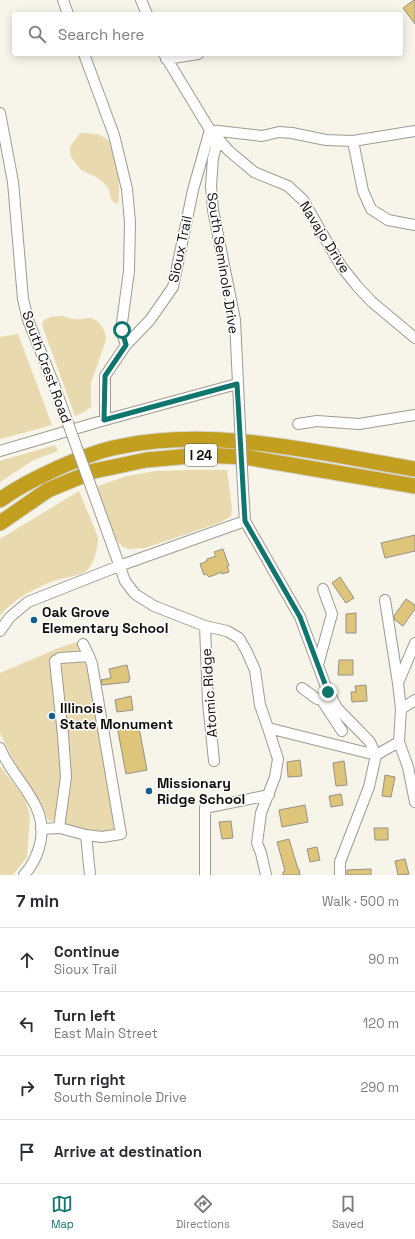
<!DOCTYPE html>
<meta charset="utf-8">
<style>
:root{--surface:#fff;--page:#f7f7f7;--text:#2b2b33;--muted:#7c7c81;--line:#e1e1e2;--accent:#0f766e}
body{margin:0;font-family:"Space Grotesk",sans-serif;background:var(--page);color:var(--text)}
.stop{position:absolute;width:12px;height:12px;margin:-9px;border:3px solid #0f766e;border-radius:50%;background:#fff}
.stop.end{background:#0f766e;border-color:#fff;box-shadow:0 1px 4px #0008}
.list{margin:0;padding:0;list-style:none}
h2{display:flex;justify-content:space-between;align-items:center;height:52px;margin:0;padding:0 16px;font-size:17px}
h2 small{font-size:13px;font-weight:400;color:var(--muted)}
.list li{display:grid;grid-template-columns:26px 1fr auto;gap:12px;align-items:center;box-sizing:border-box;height:64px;padding:0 16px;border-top:1px solid var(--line)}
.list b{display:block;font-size:15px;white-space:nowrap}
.list p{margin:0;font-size:13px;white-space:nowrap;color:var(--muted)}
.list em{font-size:13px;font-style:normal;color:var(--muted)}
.icon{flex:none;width:22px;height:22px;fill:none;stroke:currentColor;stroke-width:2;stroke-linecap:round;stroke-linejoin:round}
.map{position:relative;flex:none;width:415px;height:875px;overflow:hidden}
.search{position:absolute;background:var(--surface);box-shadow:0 2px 10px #0003;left:12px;right:12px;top:12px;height:44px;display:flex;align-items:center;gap:10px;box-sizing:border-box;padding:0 14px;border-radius:4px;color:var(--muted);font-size:15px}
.sheet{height:308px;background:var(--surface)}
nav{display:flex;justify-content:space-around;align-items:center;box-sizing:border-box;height:56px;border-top:1px solid var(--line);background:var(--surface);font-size:11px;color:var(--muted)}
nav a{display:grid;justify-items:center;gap:2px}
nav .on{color:var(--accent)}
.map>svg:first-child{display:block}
.green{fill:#e8daae}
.building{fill:#dec579;stroke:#959288}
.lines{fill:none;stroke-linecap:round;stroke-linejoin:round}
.minor-casing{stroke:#9e9b91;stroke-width:12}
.highway-casing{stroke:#d4d4d3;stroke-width:17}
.minor{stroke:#fff;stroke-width:10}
.highway{stroke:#c29f1e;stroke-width:15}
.minor-bridge-casing{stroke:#9e9b91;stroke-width:12;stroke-linecap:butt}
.minor-bridge{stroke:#fff;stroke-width:10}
.route{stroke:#0f766e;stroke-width:5}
.poi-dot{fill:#145d91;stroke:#fff;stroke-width:1.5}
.labels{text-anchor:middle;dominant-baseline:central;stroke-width:3;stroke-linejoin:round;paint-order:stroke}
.shield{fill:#fff;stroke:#575654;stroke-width:1}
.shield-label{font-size:13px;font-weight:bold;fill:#0f0e0a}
.street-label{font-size:14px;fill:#0f0e0a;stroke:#fff}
.poi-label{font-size:14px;font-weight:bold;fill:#0f0e0a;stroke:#fff;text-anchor:start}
</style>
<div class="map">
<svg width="415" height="875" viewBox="0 0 415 875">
<rect width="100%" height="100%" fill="#f7f4e9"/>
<path class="green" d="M80,133C88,133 98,133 105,138C120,147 120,189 118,204C110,202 110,196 109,189L103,182L96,177L81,170L71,157L70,152V147Z
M63,316C68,318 72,319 76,319C81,320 85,318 89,318C100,319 106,331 106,340L91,383V407L84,412L75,416L42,325L44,320L51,317Z
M18,334L52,425L0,439V337Z
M55,445L58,451L34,460L0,482V461Z
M191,470H227L232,508L231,516L219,523L145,548L129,549L123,547L116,540L95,487L127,476L156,471Z
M79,491L98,537C98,545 95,561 90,567C84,576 66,577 56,580C35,588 14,598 0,616V539Z
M80,641L85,655L115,829L114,833C90,834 69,827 48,820L40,801L19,771L0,733V673L61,647Z
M0,766L25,798L30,816L27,857L13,875H0Z"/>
<path class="building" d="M414,0H415V24L403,8Z
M415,535V551L385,558L381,543Z
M223,549L229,566H227L229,572L222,574V572L209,577L206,574L204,575L200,564L207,561V559L216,556L214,552Z
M340,577L354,598L346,603L332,583Z
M406,599L415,605V609L403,626L395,620L394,616Z
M356,613V633H346V614Z
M339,660H353V675H338Z
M127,665L130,679H129V682L102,685L101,680L111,678L109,669Z
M366,685L367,701L352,702L351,692H356L355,686Z
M131,696L133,710L117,712L115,700Z
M138,722L147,770L126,774L117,726Z
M300,760L302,776L288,777L287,762Z
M344,761L347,785L336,786L333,763Z
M385,775L395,777L391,797L382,796Z
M341,794L343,805L331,807L329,796Z
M305,805L308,822L282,827L279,810Z
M231,821L233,838L222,839L219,822Z
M374,828H388V840H375Z
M289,839L298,869H299L300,875H283V872L285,871L277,842Z
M317,847L320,860L310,862L307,849Z
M405,859L409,874L398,875L395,861Z
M371,869V875H347V870Z"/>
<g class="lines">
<defs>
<path id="minor" d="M63,0L68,14
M141,0L147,14
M84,54L114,135L127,189L130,222L129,271L121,330L126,345
M164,54L210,130L216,147L213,158L211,186L213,210L235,320L239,405
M166,59L198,54
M0,113L13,182L23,299L28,320L53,382
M210,130L262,136L279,132L292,133L326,140L353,141L415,131
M213,133L229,151L254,172L288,186L303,200L341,266L357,286L372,302L415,338
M353,141L363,191L371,209L388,220L415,225
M105,420V376L126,345L150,320L173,287L193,190L210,130
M298,424L317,421L359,424L415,415
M0,451L105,420L237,384
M243,489L245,521L300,617L326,687L337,708L370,742L376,755L369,787L340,862V875
M107,531L125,581L135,594L154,606L205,626L227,631L239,638L246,650L255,670L260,705L268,728L376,755
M385,600L398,683
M205,626L208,702L214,761
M0,631L10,617L28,602L119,566L245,521
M83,644L89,656
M318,665L332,614L323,589
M302,688L317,699H321L326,695
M321,699L342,731
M401,709L398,683L415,643
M399,742L401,709L415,700
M0,748C14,783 52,805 39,848C36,858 31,867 24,875
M376,755L399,742L408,767L415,802
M41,829L59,828H60L86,835L102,837L121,834L92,664L89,656L60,658L55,661L63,735L66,777L59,828
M86,835L90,875
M205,875V808L269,795
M266,875L261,853L257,843L261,813L275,777L278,759L268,728"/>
<path id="highway" d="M0,500C18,487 38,477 58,468C78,459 97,451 118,447C216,426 318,453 415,469
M0,523L48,490L94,471L146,460L202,455L245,457L415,486"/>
</defs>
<use href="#minor" class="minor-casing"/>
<use href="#highway" class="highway-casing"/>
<use href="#minor" class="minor"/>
<use href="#highway" class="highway"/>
<defs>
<path id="minor-bridge" d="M53,382L107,531
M239,405L243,489"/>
</defs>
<use href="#minor-bridge" class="minor-bridge-casing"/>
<use href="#minor-bridge" class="minor-bridge"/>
</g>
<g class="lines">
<path class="route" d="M122,330L126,345L105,376L104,420L237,384L245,521L300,617L328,692"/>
</g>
<g class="poi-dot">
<circle cx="34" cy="620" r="4"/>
<circle cx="52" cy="716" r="4"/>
<circle cx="149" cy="791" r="4"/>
</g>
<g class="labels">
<rect class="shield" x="185" y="444" width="32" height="22" rx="3"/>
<g class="shield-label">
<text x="201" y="455">I 24</text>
</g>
<g class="street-label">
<text transform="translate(325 237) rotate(58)">Navajo Drive</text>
<text transform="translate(180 249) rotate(-78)">Sioux Trail</text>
<text transform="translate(223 263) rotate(81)">South Seminole Drive</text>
<text transform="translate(47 367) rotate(70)">South Crest Road</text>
<text transform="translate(209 693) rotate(-94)">Atomic Ridge</text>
</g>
<g class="poi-label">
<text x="42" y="612">Oak Grove<tspan x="42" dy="16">Elementary School</tspan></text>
<text x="60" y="708">Illinois<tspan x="60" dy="16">State Monument</tspan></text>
<text x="157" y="783">Missionary<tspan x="157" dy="16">Ridge School</tspan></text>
</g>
</g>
</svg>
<div class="stop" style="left:122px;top:330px"></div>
<div class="stop end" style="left:328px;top:692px"></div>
<div class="search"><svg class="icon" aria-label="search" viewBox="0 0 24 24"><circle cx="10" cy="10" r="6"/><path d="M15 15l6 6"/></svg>Search here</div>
</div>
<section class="sheet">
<h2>7 min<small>Walk · 500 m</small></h2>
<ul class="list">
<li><svg class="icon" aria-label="ahead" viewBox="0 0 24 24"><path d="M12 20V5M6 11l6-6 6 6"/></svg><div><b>Continue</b><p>Sioux Trail</p></div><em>90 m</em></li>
<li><svg class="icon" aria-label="left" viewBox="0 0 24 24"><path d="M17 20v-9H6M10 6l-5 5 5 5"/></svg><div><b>Turn left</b><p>East Main Street</p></div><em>120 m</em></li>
<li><svg class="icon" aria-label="right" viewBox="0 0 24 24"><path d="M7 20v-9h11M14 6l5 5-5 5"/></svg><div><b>Turn right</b><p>South Seminole Drive</p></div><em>290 m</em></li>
<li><svg class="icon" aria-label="arrive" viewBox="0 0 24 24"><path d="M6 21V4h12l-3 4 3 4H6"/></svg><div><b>Arrive at destination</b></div></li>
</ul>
</section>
<nav>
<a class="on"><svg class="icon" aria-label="map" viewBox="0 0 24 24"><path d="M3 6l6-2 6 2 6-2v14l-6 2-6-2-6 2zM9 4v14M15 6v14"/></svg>Map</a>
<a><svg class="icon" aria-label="directions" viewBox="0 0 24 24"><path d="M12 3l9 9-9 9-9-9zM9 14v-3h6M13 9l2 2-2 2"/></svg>Directions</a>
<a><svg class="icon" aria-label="saved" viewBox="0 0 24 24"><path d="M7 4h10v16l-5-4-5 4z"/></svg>Saved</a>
</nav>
